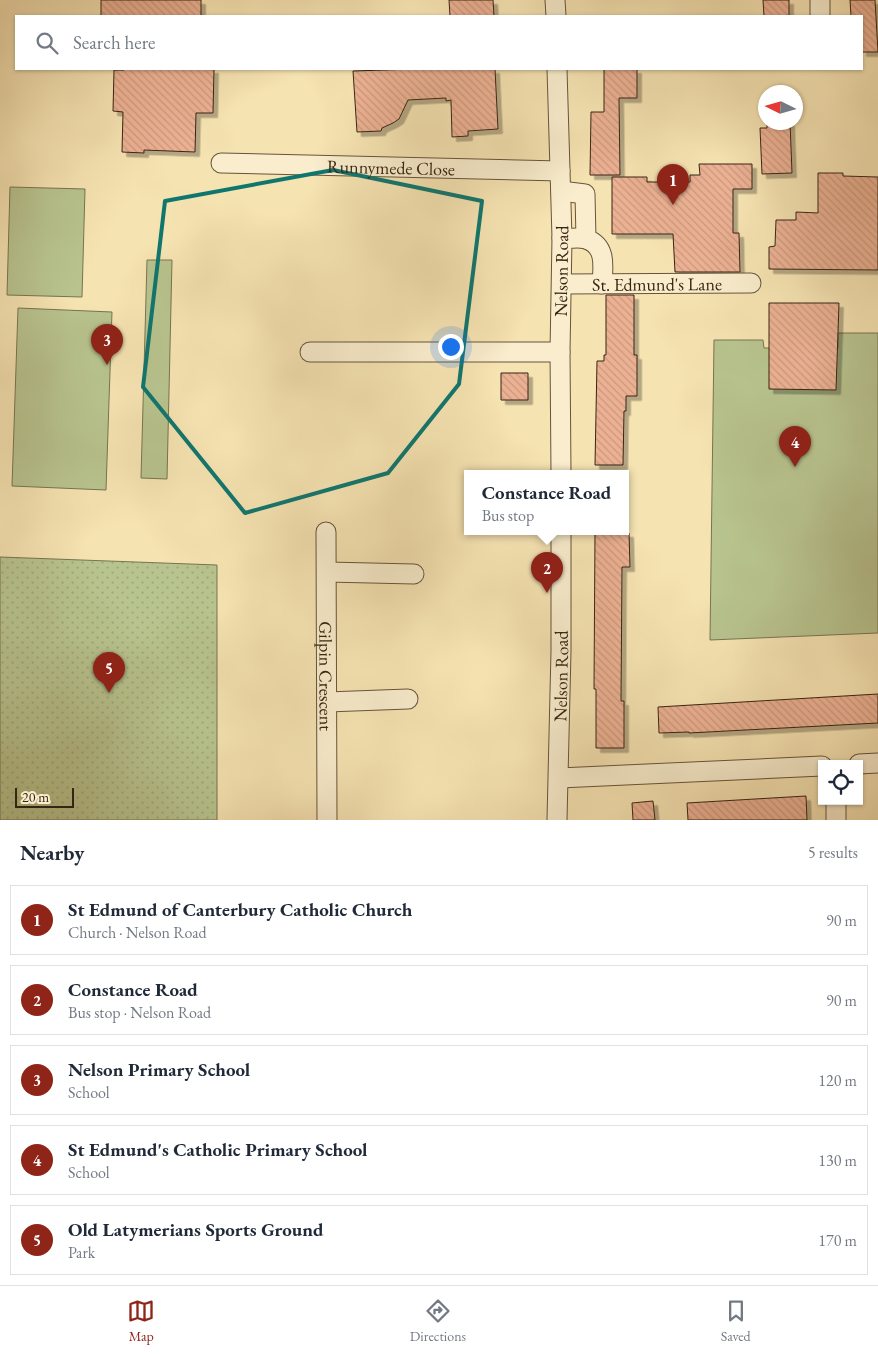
<!DOCTYPE html>
<meta charset="utf-8">
<style>
:root{--surface:#fff;--page:#f2f2f3;--text:#1f2937;--muted:#747a83;--line:#e0e1e3;--accent:#8f2418}
body{margin:0;font-family:"EB Garamond",serif;background:var(--page);color:var(--text)}
.controls{position:absolute;right:15px;bottom:15px;display:grid;overflow:hidden;border-radius:0px;box-shadow:0 1px 4px #0004}
.controls button{width:45px;height:45px;display:grid;place-items:center;padding:0;border:0;border-bottom:1px solid var(--line);background:var(--surface);color:var(--text);font:25px sans-serif}
.compass{position:absolute;left:758px;top:85px;width:45px;height:45px;border-radius:50%;background:var(--surface);box-shadow:0 1px 4px #0004;rotate:275deg}
.scale{position:absolute;left:15px;bottom:12px;width:59px;box-sizing:border-box;padding-left:5px;border:2px solid #372513;border-top:0;font-size:14px;line-height:18px;white-space:nowrap;color:#372513;-webkit-text-stroke:4px #f9edcd;paint-order:stroke}
.you{position:absolute;left:450px;top:346px;width:18px;height:18px;margin:-12px;border:4px solid #fff;border-radius:50%;background:#1a73e8;box-shadow:0 0 0 8px #1a73e833}
.badge{display:grid;place-items:center;width:32px;height:32px;border-radius:50%;background:var(--accent);color:#fff;font-size:16px;font-weight:700}
.pin{position:absolute;translate:-50% -41px;filter:drop-shadow(0 1px 2px #0008)}
.pin::after{content:'';position:absolute;top:26px;width:18px;height:15px;background:inherit;clip-path:polygon(0 0,100% 0,50% 100%)}
.popup{position:absolute;left:464px;top:470px;width:165px;height:65px;box-sizing:border-box;display:grid;place-content:center;border-radius:0px;background:var(--surface);filter:drop-shadow(0 1px 4px #0005);font-size:16px;white-space:nowrap;color:var(--muted)}
.popup b{font-size:19px;color:var(--text)}
.popup::after{content:'';position:absolute;left:50%;top:100%;margin-left:-10px;border:10px solid transparent;border-top-color:var(--surface)}
.list{margin:0;padding:0;list-style:none}
h2{display:flex;justify-content:space-between;align-items:center;height:65px;margin:0;padding:0 20px;font-size:21px}
h2 small{font-size:16px;font-weight:400;color:var(--muted)}
.list li{display:grid;grid-template-columns:32px 1fr auto;gap:15px;align-items:center;box-sizing:border-box;height:70px;margin:0 10px 10px;padding:0 10px;border:1px solid var(--line);border-radius:0px}
.list b{display:block;font-size:19px;white-space:nowrap}
.list p{margin:0;font-size:16px;white-space:nowrap;color:var(--muted)}
.list em{font-size:16px;font-style:normal;color:var(--muted)}
.icon{flex:none;width:28px;height:28px;fill:none;stroke:currentColor;stroke-width:2;stroke-linecap:round;stroke-linejoin:round}
.map{position:relative;flex:none;width:878px;height:820px;overflow:hidden}
.search{position:absolute;background:var(--surface);box-shadow:0 1px 4px #0004;left:15px;right:15px;top:15px;height:55px;display:flex;align-items:center;gap:12px;box-sizing:border-box;padding:0 18px;border-radius:0px;color:var(--muted);font-size:19px}
.sheet{height:465px;background:var(--surface)}
nav{display:flex;justify-content:space-around;align-items:center;box-sizing:border-box;height:70px;border-top:1px solid var(--line);background:var(--surface);font-size:14px;color:var(--muted)}
nav a{display:grid;justify-items:center;gap:2px}
nav .on{color:var(--accent)}
.map>svg:first-child{display:block}
.park{fill:url(#park-dots);stroke:#787451}
.garden{fill:#b8c48f;stroke:#787451}
.building{fill:url(#building-back-hatch);stroke:#372513;filter:url(#shadow)}
.lines{fill:none;stroke-linecap:round;stroke-linejoin:round}
.minor-casing{stroke:#67543b;stroke-width:21}
.minor{stroke:#f9edcd;stroke-width:19}
.marked{fill:none;stroke:#0f766e;stroke-width:4;stroke-linejoin:round}
.labels{text-anchor:middle;dominant-baseline:central;stroke-width:4;stroke-linejoin:round;paint-order:stroke}
.street-label{font-size:18px;fill:#372513;stroke:#f9edcd}
</style>
<div class="map">
<svg width="878" height="820" viewBox="0 0 878 820">
<defs>
<pattern id="park-dots" width="8" height="8" patternUnits="userSpaceOnUse" patternTransform="scale(1.25)"><rect width="8" height="8" fill="#b8c48f"/><path d="M2 2h.1M6 6h.1" fill="none" stroke="#9fa87a" stroke-width="1.8" stroke-linecap="round"/></pattern>
<pattern id="building-back-hatch" width="6" height="6" patternUnits="userSpaceOnUse" patternTransform="scale(1.25)"><rect width="6" height="6" fill="#ecb193"/><path d="M-1 5l2 2M0 0l6 6M5-1l2 2" fill="none" stroke="#cb987e"/></pattern>
<filter id="shadow"><feDropShadow dx="4.5" dy="4.5" stdDeviation="0" flood-color="#0004"/></filter>
</defs>
<rect width="100%" height="100%" fill="#f6e3b2"/>
<filter id="stains"><feTurbulence type="fractalNoise" baseFrequency=".004" numOctaves="4"/><feColorMatrix values="0 0 0 0 .2 0 0 0 0 .09 0 0 0 0 .02 0 0 0 .5 -.17"/></filter>
<radialGradient id="worn" r=".72"><stop offset=".6" stop-color="#630" stop-opacity="0"/><stop offset="1" stop-color="#630" stop-opacity=".3"/></radialGradient>
<path class="park" d="M0,557L217,565V820H0Z"/>
<path class="garden" d="M10,187L85,189L82,297L7,295Z
M147,260H172L167,479L141,478Z
M18,308L112,312L106,490L12,486Z
M838,333H878V633L710,640L714,340H763L764,348H838Z"/>
<path class="building" d="M101,0H201V16H101Z
M449,0H493L494,16H450Z
M763,0H789V16H764Z
M850,0H875L878,52H862V16H851Z
M124,69H214L213,113H196L195,152L144,150V153L122,152L123,112L113,111L114,70H124Z
M414,69H495L498,129L468,131V136L452,137L451,100L446,101V98L408,100L399,119L393,123L382,128L381,131L357,132L353,71Z
M604,69H637V98H619L620,175H590L591,112H604Z
M767,122H790L792,173L762,174L760,128H767Z
M699,164H752V189H733V233H739L740,272H675L673,234H612V177H647V182H690V175H700Z
M818,173H843V176L878,177V270L769,269V247L775,246L776,220H796V212L818,213Z
M606,295H634V355H637V396H626V411H624L623,465H595L597,361H604V355H606Z
M769,303H839L836,390L769,389Z
M501,373H528V400H501Z
M595,532L629,533L630,567H622L621,701H624V748H596V689H594Z
M878,694V723L689,733V732L659,733L658,707Z
M806,796L807,820H688L687,803Z
M653,801L655,820H633L632,803Z"/>
<g class="lines">
<defs>
<g id="minor">
<path d="M555,0L556,16"/>
<path d="M820,0V16"/>
<path d="M557,69L562,238L560,352L561,474"/>
<path id="s1" d="M221,163L560,171"/>
<path d="M561,191L585,194L586,239"/>
<path d="M562,238C569,239 580,237 586,239C607,246 603,267 602,284"/>
<path id="s2" d="M562,284L751,283"/>
<path d="M310,352H560"/>
<path id="s3" d="M326,532L327,820"/>
<path d="M327,572L414,574"/>
<path d="M327,702L408,699"/>
<path d="M859,764L878,763"/>
<path d="M559,778L822,766"/>
<path id="s4" d="M557,820L561,651V532"/>
<path d="M836,820V801"/>
</g>
</defs>
<use href="#minor" class="minor-casing"/>
<use href="#minor" class="minor"/>
</g>
<path class="marked" d="M333,170L482,201L459,384L388,473L245,513L143,387L165,201Z"/>
<g class="labels">
<g class="street-label">
<text stroke="none"><textPath href="#s1" startOffset="170">Runnymede Close</textPath></text>
<text transform="translate(561 271) rotate(-89)">Nelson Road</text>
<text stroke="none"><textPath href="#s2" startOffset="95">St. Edmund's Lane</textPath></text>
<text stroke="none"><textPath href="#s3" startOffset="144">Gilpin Crescent</textPath></text>
<text stroke="none"><textPath href="#s4" startOffset="144">Nelson Road</textPath></text>
</g>
</g>
<rect width="100%" height="100%" filter="url(#stains)"/>
<rect width="100%" height="100%" fill="url(#worn)"/>
</svg>
<div class="controls">
<button><svg class="icon" aria-label="locate" viewBox="0 0 24 24"><circle cx="12" cy="12" r="6"/><path d="M12 2v4M12 18v4M2 12h4M18 12h4"/></svg></button>
</div>
<svg class="compass" viewBox="-18 -18 36 36"><path d="M0-13l5 13h-10z" fill="#e53935"/><path d="M0 13l5-13h-10z" fill="#747a83"/></svg>
<div class="scale">20 m</div>
<div class="you"></div>
<div class="pin badge" style="left:673px;top:205px">1</div>
<div class="pin badge" style="left:547px;top:593px">2</div>
<div class="popup"><b>Constance Road</b>Bus stop</div>
<div class="pin badge" style="left:107px;top:365px">3</div>
<div class="pin badge" style="left:795px;top:467px">4</div>
<div class="pin badge" style="left:109px;top:693px">5</div>
<div class="search"><svg class="icon" aria-label="search" viewBox="0 0 24 24"><circle cx="10" cy="10" r="6"/><path d="M15 15l6 6"/></svg>Search here</div>
</div>
<section class="sheet">
<h2>Nearby<small>5 results</small></h2>
<ul class="list">
<li><span class="badge">1</span><div><b>St Edmund of Canterbury Catholic Church</b><p>Church · Nelson Road</p></div><em>90 m</em></li>
<li><span class="badge">2</span><div><b>Constance Road</b><p>Bus stop · Nelson Road</p></div><em>90 m</em></li>
<li><span class="badge">3</span><div><b>Nelson Primary School</b><p>School</p></div><em>120 m</em></li>
<li><span class="badge">4</span><div><b>St Edmund's Catholic Primary School</b><p>School</p></div><em>130 m</em></li>
<li><span class="badge">5</span><div><b>Old Latymerians Sports Ground</b><p>Park</p></div><em>170 m</em></li>
</ul>
</section>
<nav>
<a class="on"><svg class="icon" aria-label="map" viewBox="0 0 24 24"><path d="M3 6l6-2 6 2 6-2v14l-6 2-6-2-6 2zM9 4v14M15 6v14"/></svg>Map</a>
<a><svg class="icon" aria-label="directions" viewBox="0 0 24 24"><path d="M12 3l9 9-9 9-9-9zM9 14v-3h6M13 9l2 2-2 2"/></svg>Directions</a>
<a><svg class="icon" aria-label="saved" viewBox="0 0 24 24"><path d="M7 4h10v16l-5-4-5 4z"/></svg>Saved</a>
</nav>
